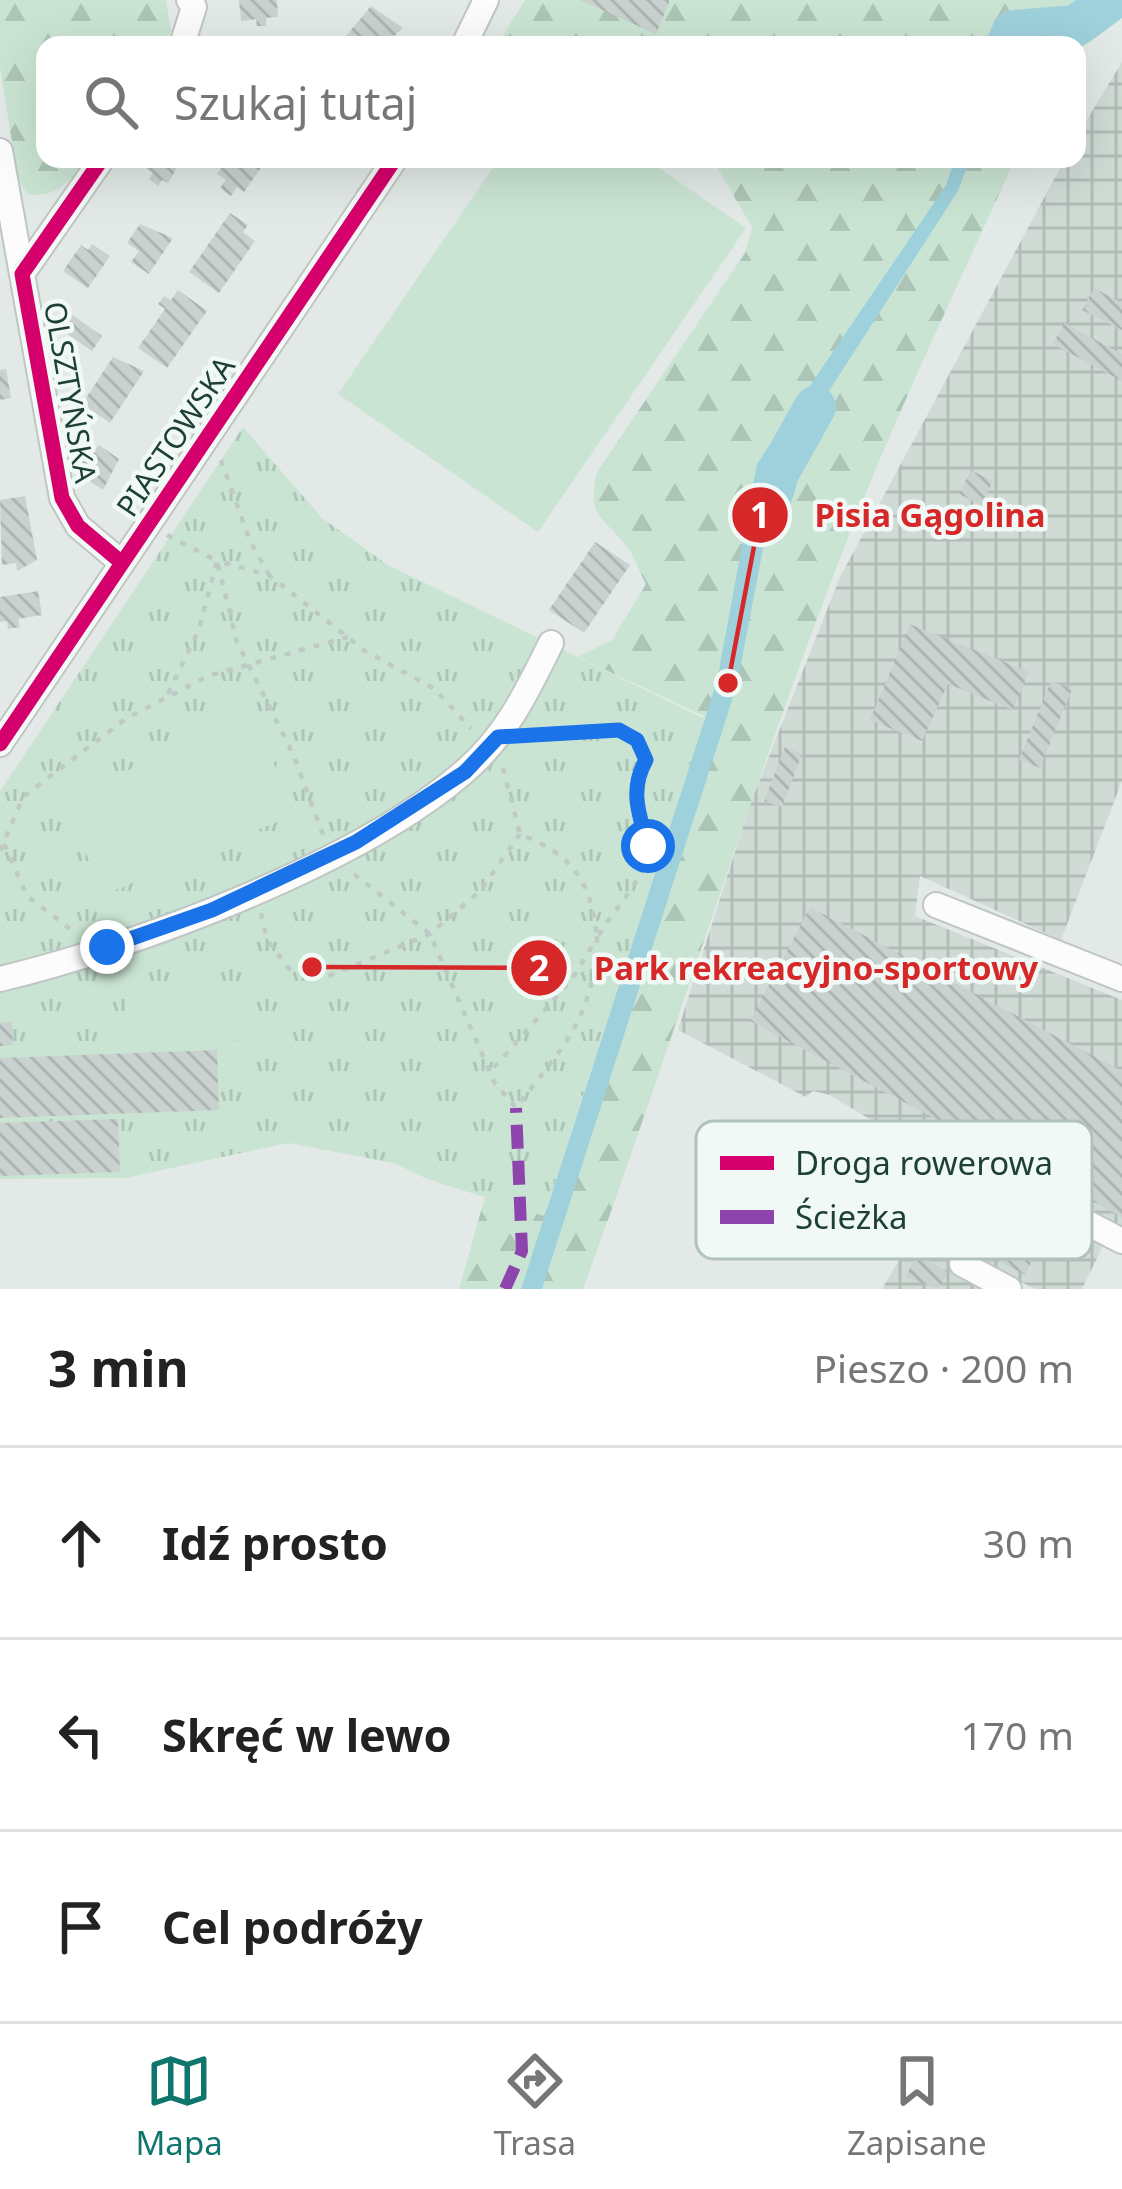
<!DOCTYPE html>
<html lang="pl">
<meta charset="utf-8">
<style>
:root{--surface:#fff;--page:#f2f2f2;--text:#222;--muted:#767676;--line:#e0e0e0;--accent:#0f766e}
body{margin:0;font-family:"Noto Sans",sans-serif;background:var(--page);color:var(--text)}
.stop{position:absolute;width:36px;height:36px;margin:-27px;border:9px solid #1a73e8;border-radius:50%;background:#fff}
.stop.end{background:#1a73e8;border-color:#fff;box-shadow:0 3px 12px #0008}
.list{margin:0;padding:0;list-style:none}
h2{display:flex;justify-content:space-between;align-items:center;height:156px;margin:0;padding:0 48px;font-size:51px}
h2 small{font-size:39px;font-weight:400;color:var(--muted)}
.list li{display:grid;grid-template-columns:78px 1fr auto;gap:36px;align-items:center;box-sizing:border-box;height:192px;padding:0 48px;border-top:3px solid var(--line)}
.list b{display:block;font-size:45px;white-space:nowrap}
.list em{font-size:39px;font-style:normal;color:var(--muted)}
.icon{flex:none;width:66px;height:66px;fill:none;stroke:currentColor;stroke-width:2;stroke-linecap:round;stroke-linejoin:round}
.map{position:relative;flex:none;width:1122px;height:1289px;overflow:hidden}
.search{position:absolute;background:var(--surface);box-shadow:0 12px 48px #0002;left:36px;right:36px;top:36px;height:132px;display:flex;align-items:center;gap:30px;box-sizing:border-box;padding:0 42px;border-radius:24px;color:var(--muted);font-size:45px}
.sheet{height:732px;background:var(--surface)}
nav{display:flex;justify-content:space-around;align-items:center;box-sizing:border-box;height:168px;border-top:3px solid var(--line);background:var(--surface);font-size:33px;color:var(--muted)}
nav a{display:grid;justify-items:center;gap:6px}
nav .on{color:var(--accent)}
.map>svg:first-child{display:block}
.industrial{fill:url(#industrial-grid)}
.grass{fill:url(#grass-tufts)}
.forest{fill:url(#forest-firs)}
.garden{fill:#cae4d3}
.water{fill:#9ed1dc}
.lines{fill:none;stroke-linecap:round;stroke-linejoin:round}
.river{stroke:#9ed1dc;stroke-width:42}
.building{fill:url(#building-back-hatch)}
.minor-casing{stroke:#bfc6c3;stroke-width:28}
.path{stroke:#bfcac7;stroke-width:4.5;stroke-dasharray:6 9;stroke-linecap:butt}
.minor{stroke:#fbfcfb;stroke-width:24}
.quiet{stroke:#8e44ad;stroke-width:12;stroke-dasharray:24 12;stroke-linecap:butt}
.cycleway-casing{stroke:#f0f9f5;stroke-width:22}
.cycleway{stroke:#d6006c;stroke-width:15}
.route{stroke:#1a73e8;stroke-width:15}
.labels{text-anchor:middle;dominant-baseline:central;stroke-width:9;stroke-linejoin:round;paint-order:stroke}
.street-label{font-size:30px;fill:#1e3f37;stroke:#f0f9f5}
.key{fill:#f0f9f5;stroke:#b1c1bc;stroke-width:3}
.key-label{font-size:33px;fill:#1e3f37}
.leader{fill:none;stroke:#d62828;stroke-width:4.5}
.callout-dot{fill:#d62828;stroke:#f0f9f5;stroke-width:4.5}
.mark-label{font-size:36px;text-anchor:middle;font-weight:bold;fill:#fff}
.callout-label{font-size:33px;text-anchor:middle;font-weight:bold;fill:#d62828;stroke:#f0f9f5;stroke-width:9;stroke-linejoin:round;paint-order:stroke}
</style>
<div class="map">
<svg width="1122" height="1289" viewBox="0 0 1122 1289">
<defs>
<pattern id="industrial-grid" width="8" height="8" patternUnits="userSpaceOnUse" patternTransform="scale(3)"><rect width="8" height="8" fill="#d0dbd6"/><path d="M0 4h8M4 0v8" fill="none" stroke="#b2bdb8"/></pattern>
<pattern id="grass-tufts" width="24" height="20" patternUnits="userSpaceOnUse" patternTransform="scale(3)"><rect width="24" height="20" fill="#cae4d3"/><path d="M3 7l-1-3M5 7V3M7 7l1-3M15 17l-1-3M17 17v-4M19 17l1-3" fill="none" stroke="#adc5b6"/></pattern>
<pattern id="forest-firs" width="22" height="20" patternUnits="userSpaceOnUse" patternTransform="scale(3)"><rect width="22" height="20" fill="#cae4d3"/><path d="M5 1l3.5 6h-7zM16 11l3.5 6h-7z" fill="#adc5b6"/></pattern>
<pattern id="building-back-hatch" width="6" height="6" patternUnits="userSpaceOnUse" patternTransform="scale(3)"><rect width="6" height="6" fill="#cad2cf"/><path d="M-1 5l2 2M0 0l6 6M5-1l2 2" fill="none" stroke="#adb5b2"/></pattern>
</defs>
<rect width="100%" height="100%" fill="#e2e9e6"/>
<path class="industrial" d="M1122,62V781L1061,940L920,876L915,916L1122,1000V1227L938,1131L924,1152L830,1095L813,1091L806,1097L678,1030L751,802L840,577L1065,159H1077V136Z
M960,1171L1103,1246L1082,1289H1035L918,1230L948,1178Z
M911,1240L1001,1289H882Z"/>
<path class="grass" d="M243,427L322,518L388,565L705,719L544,1216L427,1179L394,1163L288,1143L125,1178L0,1179V791Z"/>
<path class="forest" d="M0,0H166L171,31L164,45H45V159H87C71,181 55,199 27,194L18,179L0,68Z
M525,0H1121L1077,52V45H497Z
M712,159H1015C964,272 910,385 863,500C759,759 679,1027 583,1289H459L485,1197L544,1216L723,725L578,657L612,640L646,584C640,573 635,558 628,548C604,516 586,519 597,472L745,253L752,227Z"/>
<path class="garden" d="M499,159H646L746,228L538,532L338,394Z
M254,717L295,814L104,895L62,798Z
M247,982L250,1040L128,1045L125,988Z"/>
<path class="water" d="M955,159H970L958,191L778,470L737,685L542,1289H521L717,681L757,464L946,185Z"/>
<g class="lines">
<path class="river" d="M1007,45L1013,31L1076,26L1111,0
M763,524L778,473L815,407"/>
</g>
<path class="building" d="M239,0H277L278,17L266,18V26H257L256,19L241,21Z
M580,0H670L656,34Z
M371,6L403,28L384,45H358L346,36Z
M132,159H182L168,183L162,180L158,186L149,179L153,173Z
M227,159H267L244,192L237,187L231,196L220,188L226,180L217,174Z
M230,213L248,225L243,232L255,241L219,293L189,272Z
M140,224L173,238L149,274L131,262L139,251L127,243Z
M92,244L110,256L88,288L63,271L81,245L88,250Z
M1094,288L1122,303V330L1082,310Z
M178,290L207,311L167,368L138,348L165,309L158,304L164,296L171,300Z
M68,312L102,336L92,351L57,327Z
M1064,323L1122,354V381L1053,344Z
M113,357L144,371L110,423L82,404Z
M6,369L11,398L0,400V370Z
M99,445L119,459L103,490L74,471Z
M971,470L993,481L981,505L959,494Z
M25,496L37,560L17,571L16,563L2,565L0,500Z
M595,542L630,565L584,633L549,610Z
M38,591L42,615L18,619L20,627L8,629L7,621L0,622V597Z
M910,624L1029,672L1013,710L948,684L922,741L870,720Z
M1051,681L1072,689L1040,768L1019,760Z
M785,747L802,754L782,807L764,801Z
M810,907L1122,1071V1217L750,1021Z
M12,1022L13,1045L0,1046V1023Z
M217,1050L219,1110L0,1118V1058Z
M118,1119L120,1172L0,1176V1123Z
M960,1180L1076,1241L1065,1262L1038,1248L1025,1275L935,1227Z
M918,1254L948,1272L938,1289L905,1277Z"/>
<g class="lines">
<defs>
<path id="minor" d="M182,45L194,7L189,0
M464,45L486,0
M0,151L22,274
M102,159L22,274L62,498L78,526L122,563
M0,744L395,159
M936,905L1122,979
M0,979C135,947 360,863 465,771C506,736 528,690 551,643
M946,1149L1122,1241
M962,1264L1009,1289"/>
</defs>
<use href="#minor" class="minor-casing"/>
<path class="path" d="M221,460L250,541L269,575
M167,535L217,561L237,642L293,754L324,837
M168,694L199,629L217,561L269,575L365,651L435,689L471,729
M528,733C570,732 626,716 646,760C627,794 647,810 647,845C648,879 612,910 597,938
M503,768L520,834C574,856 591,881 597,938
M4,844L27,896L77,934
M0,851L23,797L127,718L208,676L348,637
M354,874L430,934L494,1082L516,1108C564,1044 593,1021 597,938L572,979L490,1072
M261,913L267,940L291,971L326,977L430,934L480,891L520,834"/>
<use href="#minor" class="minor"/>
<path class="quiet" d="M505,1289L522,1251L516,1108"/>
<defs>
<path id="cycleway" d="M102,159L22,274L62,498L78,526L122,563
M0,744L395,159"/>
</defs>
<use href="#cycleway" class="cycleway-casing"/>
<use href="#cycleway" class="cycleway"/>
</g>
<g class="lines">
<path class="route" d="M107,947L212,910L356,842L465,772L498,737L619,730L637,740L646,760C629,790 639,814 648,846"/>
</g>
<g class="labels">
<g class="street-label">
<text transform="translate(71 392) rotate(80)">OLSZTYŃSKA</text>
<text transform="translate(175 436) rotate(-56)">PIASTOWSKA</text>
</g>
</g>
<rect x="696" y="1121" width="396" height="138" rx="18" class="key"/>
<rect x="720" y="1156" width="54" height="14" fill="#d6006c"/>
<rect x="720" y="1210" width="54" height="14" fill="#8e44ad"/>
<g class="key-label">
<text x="795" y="1175">Droga rowerowa</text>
<text x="795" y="1229">Ścieżka</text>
</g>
<path class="leader" d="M728 683L760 515M312 967L539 968"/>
<g class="callout-dot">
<circle cx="728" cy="683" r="12"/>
<circle cx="312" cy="967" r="12"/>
<circle cx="760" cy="515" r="30"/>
<circle cx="539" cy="968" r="30"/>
</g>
<g class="mark-label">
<text x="760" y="528">1</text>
<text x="539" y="981">2</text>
</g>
<g class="callout-label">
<text x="930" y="527">Pisia Gągolina</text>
<text x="816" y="980">Park rekreacyjno-sportowy</text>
</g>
</svg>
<div class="stop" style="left:648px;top:846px"></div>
<div class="stop end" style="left:107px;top:947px"></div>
<div class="search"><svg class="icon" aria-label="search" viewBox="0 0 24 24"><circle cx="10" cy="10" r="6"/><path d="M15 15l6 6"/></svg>Szukaj tutaj</div>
</div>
<section class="sheet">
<h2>3 min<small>Pieszo · 200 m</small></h2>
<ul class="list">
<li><svg class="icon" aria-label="ahead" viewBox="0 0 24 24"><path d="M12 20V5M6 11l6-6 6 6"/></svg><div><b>Idź prosto</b></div><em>30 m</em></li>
<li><svg class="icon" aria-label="left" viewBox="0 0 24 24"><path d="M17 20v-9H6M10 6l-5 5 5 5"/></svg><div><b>Skręć w lewo</b></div><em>170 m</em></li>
<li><svg class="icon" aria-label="arrive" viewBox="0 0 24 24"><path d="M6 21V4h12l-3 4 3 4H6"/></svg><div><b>Cel podróży</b></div></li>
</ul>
</section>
<nav>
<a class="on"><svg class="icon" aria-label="map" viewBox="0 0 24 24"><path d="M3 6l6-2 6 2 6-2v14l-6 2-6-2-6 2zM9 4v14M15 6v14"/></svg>Mapa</a>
<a><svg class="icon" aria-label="directions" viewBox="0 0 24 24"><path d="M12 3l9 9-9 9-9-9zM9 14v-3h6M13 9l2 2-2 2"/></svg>Trasa</a>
<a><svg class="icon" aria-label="saved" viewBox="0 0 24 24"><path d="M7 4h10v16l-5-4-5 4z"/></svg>Zapisane</a>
</nav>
